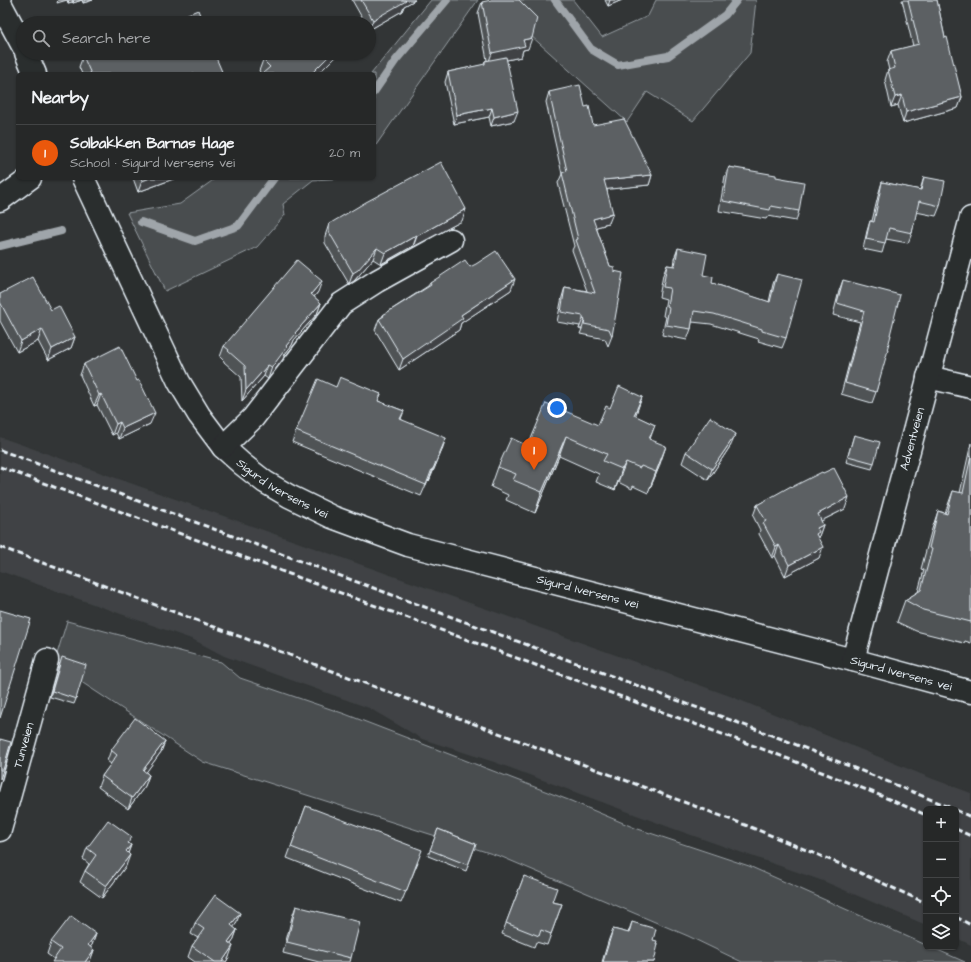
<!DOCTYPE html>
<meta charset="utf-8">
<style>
:root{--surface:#262828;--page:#2e3030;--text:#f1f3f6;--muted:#a4a6a8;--line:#424445;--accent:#ea580c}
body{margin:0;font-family:"Architects Daughter",sans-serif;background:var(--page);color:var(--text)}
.controls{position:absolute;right:12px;bottom:12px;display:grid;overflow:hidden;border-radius:6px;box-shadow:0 1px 3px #0004}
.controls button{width:36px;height:36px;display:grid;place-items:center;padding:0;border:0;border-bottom:1px solid var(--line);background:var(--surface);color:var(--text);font:20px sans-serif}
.you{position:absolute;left:557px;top:408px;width:14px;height:14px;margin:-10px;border:3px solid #fff;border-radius:50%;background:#1a73e8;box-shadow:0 0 0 6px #1a73e833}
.badge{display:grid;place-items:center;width:26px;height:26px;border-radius:50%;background:var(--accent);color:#fff;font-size:13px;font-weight:700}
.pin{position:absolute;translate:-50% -33px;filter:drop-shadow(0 1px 2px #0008)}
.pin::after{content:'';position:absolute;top:21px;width:14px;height:12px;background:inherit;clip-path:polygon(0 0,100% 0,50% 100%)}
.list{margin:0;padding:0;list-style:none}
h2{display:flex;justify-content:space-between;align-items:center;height:52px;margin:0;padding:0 16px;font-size:17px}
h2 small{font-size:13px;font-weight:400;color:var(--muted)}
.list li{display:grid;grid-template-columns:26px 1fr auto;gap:12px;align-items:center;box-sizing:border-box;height:56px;padding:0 16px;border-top:1px solid var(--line)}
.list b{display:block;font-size:15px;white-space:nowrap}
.list p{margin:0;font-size:13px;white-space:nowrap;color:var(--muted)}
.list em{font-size:13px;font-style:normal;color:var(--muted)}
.icon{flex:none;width:22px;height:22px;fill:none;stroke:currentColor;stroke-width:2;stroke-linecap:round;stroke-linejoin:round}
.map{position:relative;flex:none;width:971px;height:962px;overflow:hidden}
.search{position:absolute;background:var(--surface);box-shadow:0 1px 3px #0004;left:16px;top:16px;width:360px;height:44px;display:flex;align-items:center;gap:10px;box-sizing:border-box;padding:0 14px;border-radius:22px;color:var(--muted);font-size:15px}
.panel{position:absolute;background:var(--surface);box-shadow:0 1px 3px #0004;left:16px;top:72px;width:360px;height:108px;border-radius:6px}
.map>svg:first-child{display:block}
.built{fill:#3f4244}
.green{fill:#494d4f;stroke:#989fa4}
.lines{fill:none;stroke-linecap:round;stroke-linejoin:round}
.stream{stroke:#9fa5aa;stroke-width:8}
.minor-casing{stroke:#e8f1f8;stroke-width:25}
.minor{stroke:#2a2d2e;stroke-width:22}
.rail{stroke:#e8f1f8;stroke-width:3;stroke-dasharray:6 3;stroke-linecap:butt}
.wall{fill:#4f5355;stroke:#e8f1f8}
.shaded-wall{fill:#404345;stroke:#e8f1f8}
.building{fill:#5c6063;stroke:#e8f1f8}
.labels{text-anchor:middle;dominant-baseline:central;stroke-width:3;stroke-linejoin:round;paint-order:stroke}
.street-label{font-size:12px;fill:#e8f1f8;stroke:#2a2d2e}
</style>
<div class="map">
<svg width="971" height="962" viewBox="0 0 971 962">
<rect width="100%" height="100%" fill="#323536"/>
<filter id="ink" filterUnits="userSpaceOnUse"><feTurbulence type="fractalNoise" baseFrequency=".025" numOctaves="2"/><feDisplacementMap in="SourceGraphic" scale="8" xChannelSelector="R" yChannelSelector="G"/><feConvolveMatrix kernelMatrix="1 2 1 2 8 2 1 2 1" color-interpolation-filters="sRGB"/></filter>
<g filter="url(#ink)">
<path class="built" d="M0,437L546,630L730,696L933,779L971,793V945L956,938V809H926V925L823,881L674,829L494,762L422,739L369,708L224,656L194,640L0,571Z"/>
<path class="green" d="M431,0H478L374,148V74H371Z
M491,0H573L602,37L648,16L656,0H756L750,53L693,121L647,92L627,122Z
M216,178H348L313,180L283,204L285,215L257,247L165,291L127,213L180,204Z
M67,621L221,662L240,678L345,714L571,801L635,828L749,866L926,945V947H931L965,962H742L688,936L502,857L203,762L54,664Z"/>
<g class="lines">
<path class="stream" d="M555,0L591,49L618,65L668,56L725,15L737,0
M374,92L396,60L447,0
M141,222L195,241L238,226L274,178
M0,246L61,231"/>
<defs>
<g id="minor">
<path d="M0,3L23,46"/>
<path d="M26,53L35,74"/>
<path id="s1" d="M83,178L179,382L199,415L223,447L242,464L265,482L289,496L332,517L408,545L853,660L971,692"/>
<path d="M0,200L30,178"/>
<path d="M928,377L971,387"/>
<path d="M223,447L253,418L341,304L377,281L451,240"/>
<path id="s2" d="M853,660L971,218"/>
<path id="s3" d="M0,830L47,660"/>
</g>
</defs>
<use href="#minor" class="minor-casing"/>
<use href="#minor" class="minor"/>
<path class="rail" d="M0,450L782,739L879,778L954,809
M0,467L776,754L872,792L926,815
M0,547L748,826L845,866L926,903
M956,810L971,817
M956,829L971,836
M956,917L971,925"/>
</g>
<path class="wall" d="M67,0H93L83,3L82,0L73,3L72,2L68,3Z
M352,0H415L404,6L402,11L369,30V23H365Z
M605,0H622L608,6Z
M902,0H937L945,38L962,97L958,108L903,123L898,105L891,107L885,80L888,70H889L887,62L891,51L913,46Z
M482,2L528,49L523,50L521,57L506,60L514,121L491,126L489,117L454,124L445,82L448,72L483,65L485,61L487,60L478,13Z
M83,56L223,74H82L79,67Z
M335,57L318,74H262L259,71L263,60Z
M549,92L585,107L593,125L652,175L649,185L607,189L609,223L604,224V225L596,227L610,266L614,271L612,336L608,346L605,339L580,334L582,329H579L580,326L557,322L562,297L565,287L587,291L572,250L574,246L558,183L562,174L546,102Z
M729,167L776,177L799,211L796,221L768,216L766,219L719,211L725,176Z
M924,177L940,206L936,216L916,212L912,233L908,243L886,239L882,253L863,249L867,231L870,221H872L879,192L882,182L920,190Z
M133,178H176L138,192Z
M462,221L413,247V246L381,264L373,259L354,281L349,284L325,243V236L329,224Z
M678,248L703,275L712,283L769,302L773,284L777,274L786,338L782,348L758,341L759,339L711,324L692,322L691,329L687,340L662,335L666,317L663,316L666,299L659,297L663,275L667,265L673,266L674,259Z
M470,267L511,290L461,323L459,330L399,370L375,330L379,319L382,317L383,315L428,286L430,283Z
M843,280L890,335L876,392L872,403L841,394L860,322L833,315L839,291Z
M318,292L314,297L321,303L317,314L294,340L292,345L285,354L283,359L268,379L264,376L242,401L241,377L224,362V361L220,357L224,346Z
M0,294L51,310L75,337L71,348L48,360L38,341L17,352L0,321Z
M84,364L137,381L150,424L119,439L116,433L112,435L97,405L94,406L80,375Z
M336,387L381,394L378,401L404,411L401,419L442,450L429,481L428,480L421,496L292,442L296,431Z
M642,397L635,416L655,425L650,439L659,467L648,493L633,486L632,489L618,482L615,490L596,482L599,474L559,456L535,513L506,500L508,495L491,487L498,467L528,446L598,425L610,408Z
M854,435L874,463L872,469L846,462Z
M971,443V643L965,641L964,643L916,631L897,622L905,600L918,592L924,570L921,569L931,532L938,511L945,513L953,491L960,493Z
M731,445L708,480L682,463L686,452Z
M792,487L845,509L821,521L823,525L819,536L818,537L819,558L785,576L775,556L772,558L759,534L760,530L753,516L757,505Z
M60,663L76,699L74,704L50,697Z
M0,739L3,770L0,779Z
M165,741L161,752L146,772L149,775L145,786L128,809L98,787L102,776L111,764L107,761L111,750Z
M306,806L418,862L401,903L287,858Z
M438,829L476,844L466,871L428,856Z
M129,844L131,845L128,853L126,866L102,898L80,882L85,871L89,864L83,859L87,848Z
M524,876L552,902L562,904L547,945L536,942L534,947L502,934Z
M296,906L351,958L350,962H319L283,953L292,917Z
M632,922L653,940L654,962H602L609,939L613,929L628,933Z
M195,923L236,924L233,927L237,930L233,941L231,944L229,957L226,962H195L188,957L192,946L198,938L191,934Z
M96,934L92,945L90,947L94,950L90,961L54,959L47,954L51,942Z"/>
<path class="shaded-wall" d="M58,0H67L57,3Z
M69,0H73L72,2L68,3Z
M74,0H82L73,3Z
M85,0H93L83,3Z
M403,0H415L404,6L402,11L369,30L373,20Z
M610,0H622L608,6Z
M532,38L528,49L523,50L521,57L488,64L492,53L523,40Z
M332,53H337L335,57L318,74H311Z
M902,95L898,105L891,107L895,97Z
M962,97L958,108L903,123L906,112Z
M492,108L489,117L454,124L457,115Z
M518,111L514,121L491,126L494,117Z
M652,175L649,185L601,190L604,180Z
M150,178H176L138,192L142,181Z
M466,209L462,221L413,247L417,236Z
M613,213L609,223L604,224V225L590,229L593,219Z
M417,235L413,246L381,264L385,253Z
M377,248L373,259L354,281L349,284L353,273Z
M515,279L511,290L461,323L459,330L399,370L403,359L461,315Z
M322,281L318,292L307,305L311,294Z
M321,303L317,314L294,340L292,345L285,354L283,359L268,379L272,367L295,333Z
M583,319H585L582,329H579Z
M42,329L38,341L17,352L21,341Z
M75,337L71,348L48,360L52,349Z
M268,365L264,376L242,401L246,390Z
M101,394L97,405L94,406L99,395Z
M642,397L635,417L634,415Z
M155,413L150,424L119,439L123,428Z
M120,422L116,433L112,435L116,424Z
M736,434L731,445L708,480L712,469Z
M566,436L559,456L535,513L542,492Z
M446,438L442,450L429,481L433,469Z
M666,446L659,467L648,493L656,472Z
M626,462L618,482L615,490L622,469Z
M849,497L845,509L813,525L818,514Z
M823,525L819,536L818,537L815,544L817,528Z
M779,545L775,556L772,558L776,547Z
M823,547L819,558L785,576L789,565Z
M165,741L161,752L139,782L143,770Z
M149,775L145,786L128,809L132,798Z
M131,845L127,856L126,851Z
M130,855L126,866L102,898L106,886Z
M240,913L236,924L227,936L231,925Z
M237,930L233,941L224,954L228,942Z
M96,934L92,945L83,956L88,945Z
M233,946L229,957L226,962H222Z
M94,950L90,961L89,962H85Z"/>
<path class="building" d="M361,0H405L406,1L373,20Z
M491,0H519L537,18L532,38L523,40L525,46L492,53L482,2Z
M908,0H937L945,38L947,37L962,97L906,112L902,95L895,97L888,70L895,68L891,51L919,44Z
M198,10L203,23H165Z
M90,53H214L223,74H91L83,56Z
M271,53H332L311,74H262L270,67L263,60Z
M506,57L518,111L494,117L492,108L457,115L448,72L485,64V61Z
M580,85L585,107L589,106L593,125L624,119L652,175L604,180L613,213L608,214V215L593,219L610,266L614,267V271L623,273L612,336L609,329L584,324L585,319H583V316L561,312L565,287L595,293L576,240L578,239L562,173L567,171L549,92Z
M441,162L466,209L417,236V235L385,253L377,248L358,270L353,273L329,232V224L366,202Z
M729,167L776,175V177L804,182L799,211L771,206L770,210L723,201Z
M924,177L945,181L940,206L919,201L912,233L889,228L885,243L866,239L870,221L874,222L882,182L921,190Z
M141,178H150L142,181Z
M678,248L707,254L703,275L713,277L712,283L770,302L777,274L802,280L786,338L762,331V329L714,314L694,311L691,329L666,325L669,307L667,306L670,288L663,287L667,265L675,266Z
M496,251L515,279L461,315L463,318L403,359L379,319L384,316L383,315L431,285L430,283L465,260L470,267L476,264Z
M297,260L322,281L311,294L321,303L295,333L296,334L286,346L287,347L272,367L268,365L246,390L245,366L228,351L229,350L224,346Z
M33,277L51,310L59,306L75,337L52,349L42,329L21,341L0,302V294Z
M843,280L900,295L890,335H891L887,350H888L876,392L845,383L864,311L837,303Z
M120,346L137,381L139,380L155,413L123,428L120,422L116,424L101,394L99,395L84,364Z
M340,377L381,394L378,401L404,411L400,419L446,438L433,469H432L426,485L296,431L318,379L336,387Z
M619,386L642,397L634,415L655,425L649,439L666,446L656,472L641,466L640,468L626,462L622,469L603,461L607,454L566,436L542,492L513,480L516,474L498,467L511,438L528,446L546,403L598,425L606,406L610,408Z
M710,417L736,434L712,469L686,452Z
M854,435L880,442L874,463L848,456Z
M971,456V622L923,610L905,600L921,590L932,549L929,548L938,511L947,514L953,491L963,493Z
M834,468L849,497L818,514L823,525L817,528L819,532L816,534L823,547L789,565L779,545L776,547L763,523L766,521L757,505L791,486L792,487L822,472L823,473Z
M0,610L31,619L0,718Z
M62,657L86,665L76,699L52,691Z
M135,718L165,741L143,770L149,775L132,798L102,776L117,755L111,750Z
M0,739L11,742L3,770H0Z
M306,806L422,850L406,892L291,847Z
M108,820L132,837L128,843L131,845L126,851L130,855L106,886L85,871L96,855L87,848Z
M438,829L476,844L468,865L430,850Z
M524,876L557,888L552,902L562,904L551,934L541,930L539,936L506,923Z
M215,895L240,913L231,925L237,930L228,942L233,946L222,962H215L192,946L204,929L195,923Z
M296,906L360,922L351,958L287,942Z
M71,916L96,934L88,945L94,950L85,962H52L61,949L51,942Z
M632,922L656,929L653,940L657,941L656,944H658L654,962H603L613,929L629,933Z"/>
</g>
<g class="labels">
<g class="street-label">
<text stroke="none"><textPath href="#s2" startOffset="229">Adventveien</textPath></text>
<text stroke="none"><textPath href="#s1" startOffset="377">Sigurd Iversens vei</textPath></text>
<text stroke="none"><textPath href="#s1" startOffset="701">Sigurd Iversens vei</textPath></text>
<text stroke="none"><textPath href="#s1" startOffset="1025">Sigurd Iversens vei</textPath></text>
<text stroke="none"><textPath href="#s3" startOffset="88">Tunveien</textPath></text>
</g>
</g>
</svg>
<div class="controls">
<button>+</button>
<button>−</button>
<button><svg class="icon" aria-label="locate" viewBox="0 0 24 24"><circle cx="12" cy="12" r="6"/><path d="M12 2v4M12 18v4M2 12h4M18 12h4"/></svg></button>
<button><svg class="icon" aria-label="layers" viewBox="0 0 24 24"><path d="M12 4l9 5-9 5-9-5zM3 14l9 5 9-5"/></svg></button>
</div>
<div class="you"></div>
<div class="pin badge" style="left:534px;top:470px">1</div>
<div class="search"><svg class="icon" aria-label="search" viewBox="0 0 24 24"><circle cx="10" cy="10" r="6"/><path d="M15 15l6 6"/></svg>Search here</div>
<section class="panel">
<h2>Nearby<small></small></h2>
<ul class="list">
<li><span class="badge">1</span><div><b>Solbakken Barnas Hage</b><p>School · Sigurd Iversens vei</p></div><em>20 m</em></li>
</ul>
</section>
</div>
